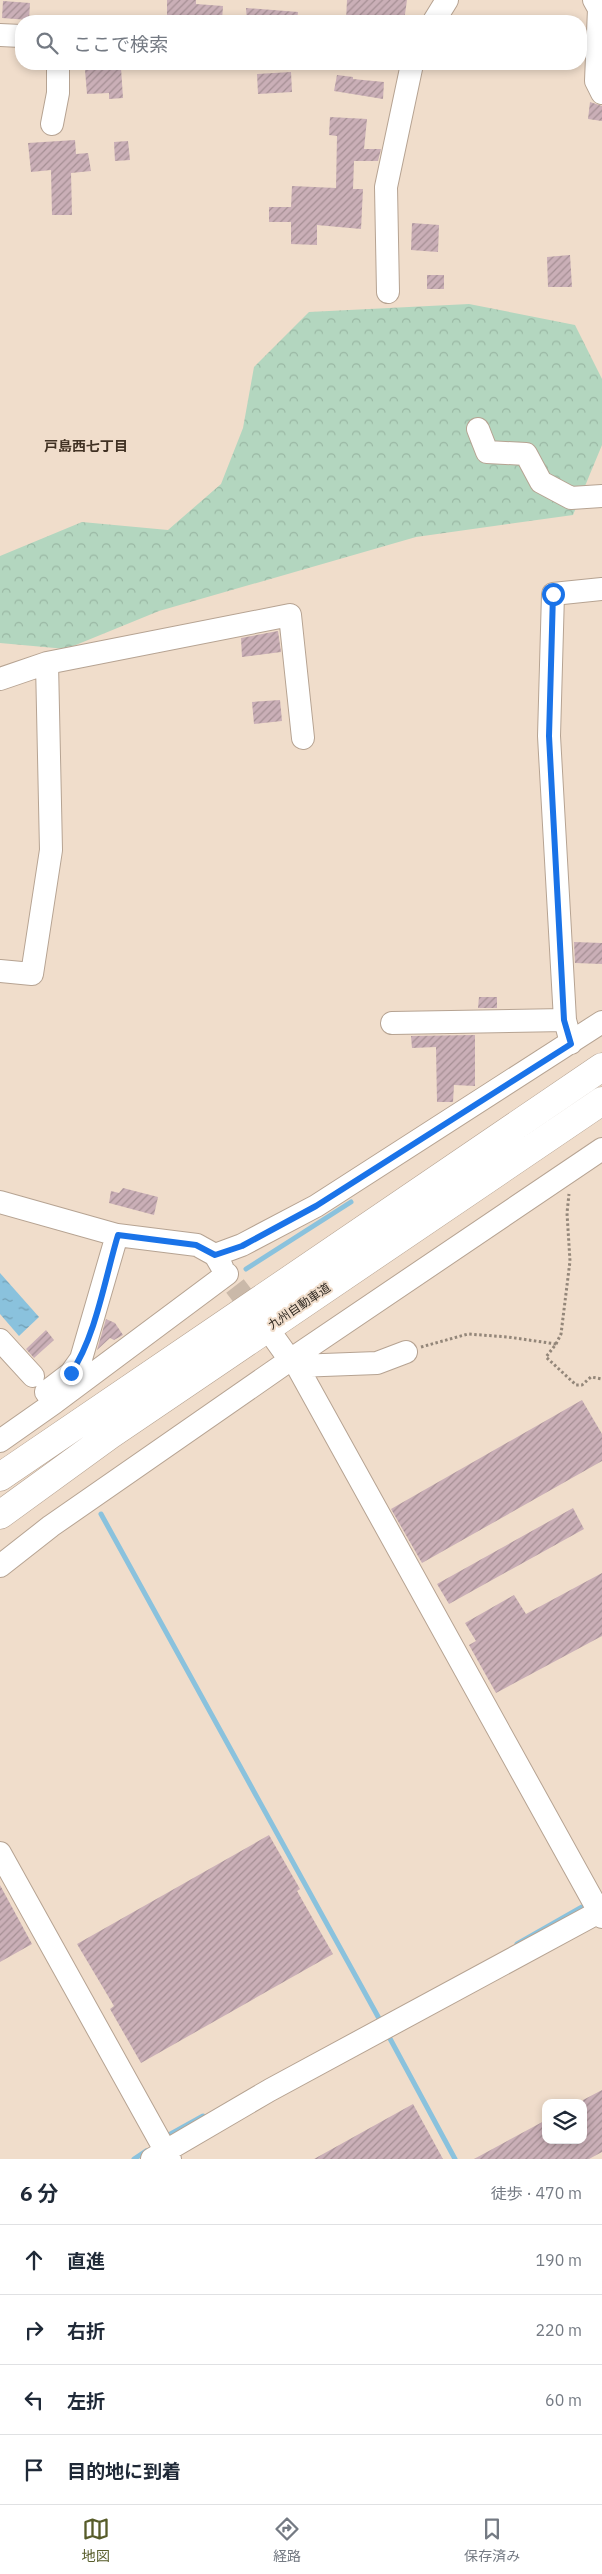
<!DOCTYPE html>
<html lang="ja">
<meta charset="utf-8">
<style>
:root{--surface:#fff;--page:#f2f2f3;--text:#1f2937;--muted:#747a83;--line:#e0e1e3;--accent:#575c2a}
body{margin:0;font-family:"IBM Plex Sans","Noto Sans JP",sans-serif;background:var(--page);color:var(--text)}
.controls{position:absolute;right:15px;bottom:15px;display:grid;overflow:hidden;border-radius:10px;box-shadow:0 2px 8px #0003}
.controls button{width:45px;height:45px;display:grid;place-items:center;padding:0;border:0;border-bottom:1px solid var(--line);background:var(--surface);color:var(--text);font:25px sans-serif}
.stop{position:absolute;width:15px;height:15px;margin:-11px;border:4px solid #1a73e8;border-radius:50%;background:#fff}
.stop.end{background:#1a73e8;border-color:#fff;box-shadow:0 1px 5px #0008}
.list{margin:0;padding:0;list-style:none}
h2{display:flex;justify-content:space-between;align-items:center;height:65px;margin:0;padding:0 20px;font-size:21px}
h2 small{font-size:16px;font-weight:400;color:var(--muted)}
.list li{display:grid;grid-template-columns:32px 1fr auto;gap:15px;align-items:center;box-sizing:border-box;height:70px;padding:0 20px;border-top:1px solid var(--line)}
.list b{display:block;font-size:19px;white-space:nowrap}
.list em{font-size:16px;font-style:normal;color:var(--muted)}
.icon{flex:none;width:28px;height:28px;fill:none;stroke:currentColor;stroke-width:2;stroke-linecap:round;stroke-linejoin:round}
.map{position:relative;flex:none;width:602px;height:2159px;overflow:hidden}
.search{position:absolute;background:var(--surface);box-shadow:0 2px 8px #0003;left:15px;right:15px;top:15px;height:55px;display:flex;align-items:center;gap:12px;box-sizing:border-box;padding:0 18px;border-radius:20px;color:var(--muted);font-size:19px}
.sheet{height:345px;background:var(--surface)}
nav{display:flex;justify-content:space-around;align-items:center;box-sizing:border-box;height:70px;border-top:1px solid var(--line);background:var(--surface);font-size:14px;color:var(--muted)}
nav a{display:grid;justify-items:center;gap:2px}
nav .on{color:var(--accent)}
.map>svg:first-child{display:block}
.forest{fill:url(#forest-crowns)}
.water{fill:url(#water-ripples)}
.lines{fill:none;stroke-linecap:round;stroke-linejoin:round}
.stream{stroke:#8ac2dd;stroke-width:5}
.building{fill:url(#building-hatch)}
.minor-tunnel{stroke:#cab9a9;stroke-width:22;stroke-dasharray:22 11;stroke-linecap:butt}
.minor-casing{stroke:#b6a392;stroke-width:24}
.highway-casing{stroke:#b6a392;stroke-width:29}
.path{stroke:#938679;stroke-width:3;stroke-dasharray:2.5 2.5;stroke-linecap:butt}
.minor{stroke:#fff;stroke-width:22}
.highway{stroke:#fff;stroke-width:28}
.route{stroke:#1a73e8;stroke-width:6}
.labels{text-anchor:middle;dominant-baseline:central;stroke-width:4;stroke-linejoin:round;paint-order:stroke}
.street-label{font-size:12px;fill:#312a23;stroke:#f0ddcb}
.neighbourhood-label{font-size:14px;font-weight:bold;fill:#403123;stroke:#f0ddcb}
</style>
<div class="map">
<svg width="602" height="2159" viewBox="0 0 602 2159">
<defs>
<pattern id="forest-crowns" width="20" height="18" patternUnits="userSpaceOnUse" patternTransform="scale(1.25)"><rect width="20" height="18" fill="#b3d6bf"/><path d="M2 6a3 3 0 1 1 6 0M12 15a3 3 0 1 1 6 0" fill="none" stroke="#9ab8a4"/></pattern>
<pattern id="water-ripples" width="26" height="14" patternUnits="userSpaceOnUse" patternTransform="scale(1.25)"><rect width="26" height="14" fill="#8ac2dd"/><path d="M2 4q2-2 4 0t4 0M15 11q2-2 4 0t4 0" fill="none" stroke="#719eb3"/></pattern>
<pattern id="building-hatch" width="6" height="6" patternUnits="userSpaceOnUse" patternTransform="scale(1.25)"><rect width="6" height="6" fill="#caafb7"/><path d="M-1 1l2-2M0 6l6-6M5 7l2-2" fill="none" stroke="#a58f94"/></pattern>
</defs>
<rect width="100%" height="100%" fill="#f0ddcb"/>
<path class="forest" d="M469,304L575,325L602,379V445L573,515L416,537L159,611L66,649L0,643V556L82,522L168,530L221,484L243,428L254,367L309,312Z"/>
<path class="water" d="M0,1273L39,1317L19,1336L0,1314Z"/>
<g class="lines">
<path class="stream" d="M246,1269L351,1202
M101,1514L381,2022
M517,1944L582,1907
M387,2033L455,2159
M167,2136L203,2116
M134,2159L146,2151"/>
</g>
<path class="building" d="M167,0H196V4L223,6L222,21H167Z
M347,0H407L404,21H346Z
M3,1L30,3L29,20L2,18Z
M246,8L298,12L297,21H247Z
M121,68L123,98L109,99V93L87,94L85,70Z
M291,72L292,92L258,94L257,74Z
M337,75L353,77V79L384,82L383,99L334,91Z
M590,102L602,106V121L588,119Z
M330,117L367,119L364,149H381L378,161H354L353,189H363L361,229L317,225V245L291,244V222H269V207H291L292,186L336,188L337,136L329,135Z
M75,140L76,154L88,153L91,171L71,173L72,215H52L51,170L31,172L28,143Z
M128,141L130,160L115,161L114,142Z
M412,223L439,225L438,252L411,250Z
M570,255L572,287H548L547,257Z
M427,275H444V289H427Z
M278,631L281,652L242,657L241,638Z
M280,700L282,721L254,724L252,702Z
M574,942L602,943V964L575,963Z
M479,997H497V1008H478Z
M475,1035V1086L454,1085L453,1102H437L436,1047L412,1048L411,1036Z
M123,1188L158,1197L154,1215L109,1203L111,1191L119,1193Z
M106,1319L115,1323L123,1335L114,1340L110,1338L97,1350Z
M46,1330L54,1340L34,1358L26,1349Z
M582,1400L602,1434V1461L422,1563L391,1509Z
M573,1508L584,1529L449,1604L437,1584Z
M602,1573V1636L496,1693L469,1645L476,1641L465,1623L514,1595L526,1614Z
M269,1835L300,1889L297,1891L333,1954L141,2063L110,2009L114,2006L77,1944Z
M0,1885L32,1944L0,1962Z
M602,2090V2152L589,2159H474L546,2120V2140H583V2100Z
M413,2104L443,2159H314Z"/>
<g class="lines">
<path class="minor-tunnel" d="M235,1286L261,1320"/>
<defs>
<path id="minor" d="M594,0L599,9L596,81L602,93
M434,21L447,0
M0,35L21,36
M52,124L58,93V64
M388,292L386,187L412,64
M478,429L487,452L526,454L541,482L571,498L602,496
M0,679L47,663L290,615L303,738
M0,971L32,974L51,850L47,663
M392,1023L565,1020
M571,1043L565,1020L549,736L553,594L602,589
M0,1202L117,1235L197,1245L215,1255L222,1267
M117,1235L81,1359L71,1373L46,1392L54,1403L227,1274
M215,1255L242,1245L316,1206L602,1022
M275,1339L290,1360
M0,1340L33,1376
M295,1357L297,1366L602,1917
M297,1366L377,1363L406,1352
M0,1441L54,1403
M0,1566L51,1526L290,1360L602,1149
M0,1853L170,2159
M152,2159L270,2090L599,1912"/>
<path id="highway" d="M0,1477L602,1067
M0,1515L110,1435L602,1101"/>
</defs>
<use href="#minor" class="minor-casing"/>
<use href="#highway" class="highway-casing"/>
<path class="path" d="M556,1344L561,1334L570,1261L567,1213L569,1194
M421,1347L468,1334L508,1337L556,1344L546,1357L576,1385H582L591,1377L602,1379"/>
<use href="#minor" class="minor"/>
<use href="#highway" class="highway"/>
</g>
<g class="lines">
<path class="route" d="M71,1373C96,1336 105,1278 118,1235L196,1245L215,1255L242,1246L316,1206L571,1044L564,1020L549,736L553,594"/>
</g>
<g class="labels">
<g class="street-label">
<text transform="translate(299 1306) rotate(-34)">九州自動車道</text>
</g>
<g class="neighbourhood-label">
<text x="86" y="446">戸島西七丁目</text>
</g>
</g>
</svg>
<div class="controls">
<button><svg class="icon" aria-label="layers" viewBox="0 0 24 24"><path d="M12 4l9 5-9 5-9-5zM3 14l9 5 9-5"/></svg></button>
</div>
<div class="stop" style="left:553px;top:594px"></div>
<div class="stop end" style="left:71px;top:1373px"></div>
<div class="search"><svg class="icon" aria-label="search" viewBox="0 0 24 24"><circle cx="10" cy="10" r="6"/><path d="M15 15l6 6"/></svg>ここで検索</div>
</div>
<section class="sheet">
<h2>6 分<small>徒歩 · 470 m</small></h2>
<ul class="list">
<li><svg class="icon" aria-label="ahead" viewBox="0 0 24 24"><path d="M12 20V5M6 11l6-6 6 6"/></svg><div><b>直進</b></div><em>190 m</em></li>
<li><svg class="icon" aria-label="right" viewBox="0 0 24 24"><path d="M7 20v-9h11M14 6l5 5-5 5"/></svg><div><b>右折</b></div><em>220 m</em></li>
<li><svg class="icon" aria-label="left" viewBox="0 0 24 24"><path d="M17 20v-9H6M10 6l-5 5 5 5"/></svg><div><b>左折</b></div><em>60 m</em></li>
<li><svg class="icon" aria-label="arrive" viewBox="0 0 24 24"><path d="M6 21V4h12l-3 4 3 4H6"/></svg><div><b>目的地に到着</b></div></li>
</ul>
</section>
<nav>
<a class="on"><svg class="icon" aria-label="map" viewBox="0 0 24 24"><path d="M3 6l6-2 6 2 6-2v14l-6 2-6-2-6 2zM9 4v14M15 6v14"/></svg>地図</a>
<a><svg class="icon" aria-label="directions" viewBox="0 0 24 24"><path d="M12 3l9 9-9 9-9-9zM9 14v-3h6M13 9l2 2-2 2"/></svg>経路</a>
<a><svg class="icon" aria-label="saved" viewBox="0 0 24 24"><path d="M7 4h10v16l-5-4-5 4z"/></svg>保存済み</a>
</nav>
